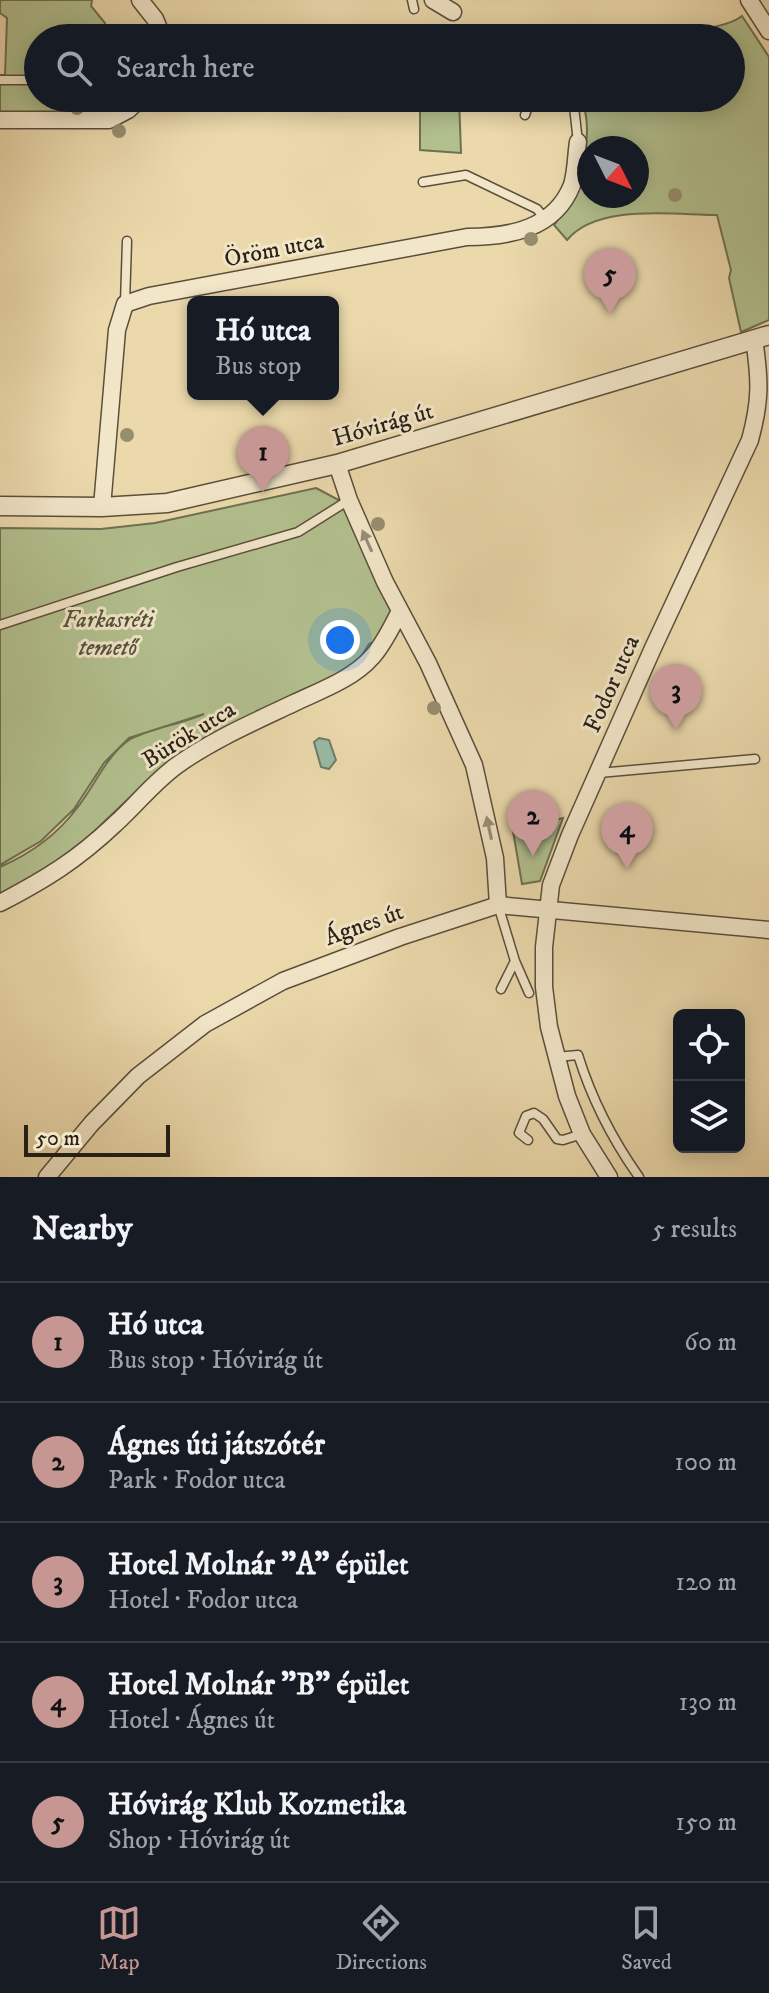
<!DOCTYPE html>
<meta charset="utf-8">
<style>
:root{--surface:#171b24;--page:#20242c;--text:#f1f3f6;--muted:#9ea1a6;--line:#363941;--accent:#c59692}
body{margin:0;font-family:"IM FELL DW Pica",serif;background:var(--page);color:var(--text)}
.controls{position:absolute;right:24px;bottom:24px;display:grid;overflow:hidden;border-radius:12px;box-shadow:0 4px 20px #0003}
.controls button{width:72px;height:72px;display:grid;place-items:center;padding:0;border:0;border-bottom:2px solid var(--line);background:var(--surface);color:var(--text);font:40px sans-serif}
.compass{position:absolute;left:577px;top:136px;width:72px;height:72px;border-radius:50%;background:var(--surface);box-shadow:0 4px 20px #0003;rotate:132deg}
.scale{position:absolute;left:24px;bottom:20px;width:146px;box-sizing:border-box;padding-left:8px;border:4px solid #292116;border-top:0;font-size:22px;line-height:28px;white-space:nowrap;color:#292116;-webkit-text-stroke:6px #f2e6c9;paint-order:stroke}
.you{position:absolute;left:340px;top:640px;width:28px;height:28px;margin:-20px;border:6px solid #fff;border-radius:50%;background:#1a73e8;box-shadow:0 0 0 12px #1a73e833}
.badge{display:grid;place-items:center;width:52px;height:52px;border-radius:50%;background:var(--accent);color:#111;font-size:26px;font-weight:700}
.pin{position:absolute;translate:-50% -66px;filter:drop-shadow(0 2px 4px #0008)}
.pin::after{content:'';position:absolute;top:42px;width:28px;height:24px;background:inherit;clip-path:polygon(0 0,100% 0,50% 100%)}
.popup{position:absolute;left:187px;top:296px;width:152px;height:104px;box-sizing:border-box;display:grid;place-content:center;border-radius:12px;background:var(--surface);filter:drop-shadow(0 2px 6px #0005);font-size:26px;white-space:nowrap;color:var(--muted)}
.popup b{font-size:30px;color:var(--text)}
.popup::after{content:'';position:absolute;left:50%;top:100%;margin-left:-16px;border:16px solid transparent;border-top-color:var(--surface)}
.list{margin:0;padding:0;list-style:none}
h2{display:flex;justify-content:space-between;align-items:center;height:104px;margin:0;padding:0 32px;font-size:34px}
h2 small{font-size:26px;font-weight:400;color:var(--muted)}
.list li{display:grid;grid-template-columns:52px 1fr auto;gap:24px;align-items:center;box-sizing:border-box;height:120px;padding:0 32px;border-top:2px solid var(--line)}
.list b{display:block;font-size:30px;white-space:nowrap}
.list p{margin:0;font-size:26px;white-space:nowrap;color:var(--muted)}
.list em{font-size:26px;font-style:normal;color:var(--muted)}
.icon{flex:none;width:44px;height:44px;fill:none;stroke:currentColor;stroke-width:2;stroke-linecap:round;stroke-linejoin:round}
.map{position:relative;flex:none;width:769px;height:1177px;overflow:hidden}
.search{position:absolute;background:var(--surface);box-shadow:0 4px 20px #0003;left:24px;right:24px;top:24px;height:88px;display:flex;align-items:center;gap:20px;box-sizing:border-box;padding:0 28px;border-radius:44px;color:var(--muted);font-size:30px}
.sheet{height:704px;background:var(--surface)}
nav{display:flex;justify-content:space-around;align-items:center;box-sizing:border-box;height:112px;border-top:2px solid var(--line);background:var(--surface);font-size:22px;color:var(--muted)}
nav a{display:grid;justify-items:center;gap:4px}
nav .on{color:var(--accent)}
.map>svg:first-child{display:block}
.green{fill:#b2c08e;stroke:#6e7052;stroke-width:2;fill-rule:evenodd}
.water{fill:#99bba5;stroke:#6c7d6c;stroke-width:2}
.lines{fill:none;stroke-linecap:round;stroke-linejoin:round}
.service-casing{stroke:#5a4f3c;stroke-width:11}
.minor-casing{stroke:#5a4f3c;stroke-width:19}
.tertiary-casing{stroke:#5a4f3c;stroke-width:21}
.service{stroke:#f2e6c9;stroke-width:8}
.minor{stroke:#f2e6c9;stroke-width:16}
.tertiary{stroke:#f2e6c9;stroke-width:18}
.tree{fill:#978e6d}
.oneway{fill:#988d78}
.labels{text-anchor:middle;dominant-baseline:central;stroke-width:6;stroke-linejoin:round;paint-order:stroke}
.street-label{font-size:24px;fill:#292116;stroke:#f2e6c9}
.park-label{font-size:24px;font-style:italic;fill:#52513a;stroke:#f2e6c9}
</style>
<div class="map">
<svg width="769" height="1177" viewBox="0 0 769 1177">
<rect width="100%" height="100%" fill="#ebd9ac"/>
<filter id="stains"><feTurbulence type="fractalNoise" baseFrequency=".0025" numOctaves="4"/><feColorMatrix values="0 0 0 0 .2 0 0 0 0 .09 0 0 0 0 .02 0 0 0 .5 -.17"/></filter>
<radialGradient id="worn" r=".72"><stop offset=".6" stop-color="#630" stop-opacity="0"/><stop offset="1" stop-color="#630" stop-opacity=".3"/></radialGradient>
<path class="green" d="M0,0H92L91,6L105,23L103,38H38V98H109L110,104L123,109L107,118L0,117V75H5L7,18L0,13Z
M742,16L769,57V320L741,332L729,278L731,270L717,215C674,215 598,203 567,240L554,225C577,198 598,131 580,98H731V38H541C582,36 714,39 742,16ZM589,148H637V196H589Z
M420,98H459L461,153L420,150Z
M316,488L350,506L399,613L381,639L369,644L357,663L175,762L126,801L58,866L0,895V867C30,854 57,835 77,808C94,787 106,756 129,740C145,730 184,723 204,714L129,738L104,763L74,809L41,841L0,865V528L101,529L155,523Z
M563,818L540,881L522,884L513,831Z"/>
<path class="water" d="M319,738L329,740L336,760L329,769L321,767L314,742Z"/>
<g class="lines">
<defs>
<path id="service" d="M412,0L414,9
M0,80H38
M573,98L578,142
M525,115L531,98
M423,182L466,175L537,209L545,219
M125,303L127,241
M0,625L177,567L298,532L349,500
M599,773L755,759
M498,905L515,961
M501,989L515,961L529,993
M556,1057L578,1055C592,1100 612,1139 639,1177
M528,1140L519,1133L526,1116L534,1113L543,1119L557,1139L563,1140L582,1134"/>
<path id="minor" d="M140,0L155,19L163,38
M433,0L453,12
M749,0L769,31
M0,120H109L128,110L141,98
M337,464L349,500L385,582L428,663L474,765L495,858L498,905
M102,507L117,330L125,304L149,296L467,237C509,237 555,229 572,185C576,172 576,155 578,142
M0,903C46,879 77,860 115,824C136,805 153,783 176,766C212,740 254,722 294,703C319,691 353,679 372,657C384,644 392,626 400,611
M47,1177L92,1123L138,1076L205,1024L283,981L400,937L498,905L769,930
M609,1177L582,1134L567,1096L549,1027L544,987V947L551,885L570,835L653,648L750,440C761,400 760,379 754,339"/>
<path id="tertiary" d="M0,506L102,507L167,503L337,464L769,335"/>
</defs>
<use href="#service" class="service-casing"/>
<use href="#minor" class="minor-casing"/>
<use href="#tertiary" class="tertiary-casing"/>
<use href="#service" class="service"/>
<use href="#minor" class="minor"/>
<use href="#tertiary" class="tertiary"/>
</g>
<g class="tree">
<circle cx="77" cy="108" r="7"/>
<circle cx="119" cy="131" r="7"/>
<circle cx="675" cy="195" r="7"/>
<circle cx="531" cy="239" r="7"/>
<circle cx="127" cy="435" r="7"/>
<circle cx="378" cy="524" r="7"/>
<circle cx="434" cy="708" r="7"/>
</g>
<defs><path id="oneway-solid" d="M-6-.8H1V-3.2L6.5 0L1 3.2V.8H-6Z" transform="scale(2)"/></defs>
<g class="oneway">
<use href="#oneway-solid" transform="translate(367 541) rotate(-114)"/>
<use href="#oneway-solid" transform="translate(489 828) rotate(-102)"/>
</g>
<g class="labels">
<g class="street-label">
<text transform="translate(274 250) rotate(-11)">Öröm utca</text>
<text transform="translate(383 425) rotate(-16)">Hóvirág út</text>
<text transform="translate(612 684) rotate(-66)">Fodor utca</text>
<text transform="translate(189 735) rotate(-32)">Bürök utca</text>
<text transform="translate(364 925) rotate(-20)">Ágnes út</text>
</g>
<g class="park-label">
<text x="108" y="620">Farkasréti<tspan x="108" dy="28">temető</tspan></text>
</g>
</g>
<rect width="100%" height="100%" filter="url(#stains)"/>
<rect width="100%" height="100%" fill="url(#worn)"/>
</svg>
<div class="controls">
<button><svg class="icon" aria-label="locate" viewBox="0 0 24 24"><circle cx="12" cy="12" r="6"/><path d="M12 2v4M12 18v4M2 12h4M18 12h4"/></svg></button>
<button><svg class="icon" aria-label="layers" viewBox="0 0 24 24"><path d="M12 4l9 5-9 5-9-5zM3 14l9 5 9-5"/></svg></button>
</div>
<svg class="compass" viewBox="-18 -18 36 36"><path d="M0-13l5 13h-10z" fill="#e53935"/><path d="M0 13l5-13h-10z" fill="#9ea1a6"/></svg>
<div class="scale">50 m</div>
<div class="you"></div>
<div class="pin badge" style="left:263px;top:492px">1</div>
<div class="popup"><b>Hó utca</b>Bus stop</div>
<div class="pin badge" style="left:533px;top:856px">2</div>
<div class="pin badge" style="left:676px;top:730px">3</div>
<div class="pin badge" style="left:627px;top:869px">4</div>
<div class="pin badge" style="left:610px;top:314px">5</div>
<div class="search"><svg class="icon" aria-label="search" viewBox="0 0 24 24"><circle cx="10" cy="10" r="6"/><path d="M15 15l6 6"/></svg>Search here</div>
</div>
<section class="sheet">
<h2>Nearby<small>5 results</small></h2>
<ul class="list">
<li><span class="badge">1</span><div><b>Hó utca</b><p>Bus stop · Hóvirág út</p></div><em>60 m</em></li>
<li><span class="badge">2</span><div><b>Ágnes úti játszótér</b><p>Park · Fodor utca</p></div><em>100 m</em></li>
<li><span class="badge">3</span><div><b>Hotel Molnár &quot;A&quot; épület</b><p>Hotel · Fodor utca</p></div><em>120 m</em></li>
<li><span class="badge">4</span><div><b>Hotel Molnár &quot;B&quot; épület</b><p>Hotel · Ágnes út</p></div><em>130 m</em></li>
<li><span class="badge">5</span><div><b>Hóvirág Klub Kozmetika</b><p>Shop · Hóvirág út</p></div><em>150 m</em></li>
</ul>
</section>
<nav>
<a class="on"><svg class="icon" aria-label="map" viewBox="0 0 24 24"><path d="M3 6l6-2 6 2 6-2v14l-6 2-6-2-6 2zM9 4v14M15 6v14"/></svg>Map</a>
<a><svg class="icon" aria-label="directions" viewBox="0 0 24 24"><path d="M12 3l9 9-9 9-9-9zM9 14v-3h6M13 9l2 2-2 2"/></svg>Directions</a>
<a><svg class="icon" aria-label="saved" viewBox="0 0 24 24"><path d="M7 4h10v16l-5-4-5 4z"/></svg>Saved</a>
</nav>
